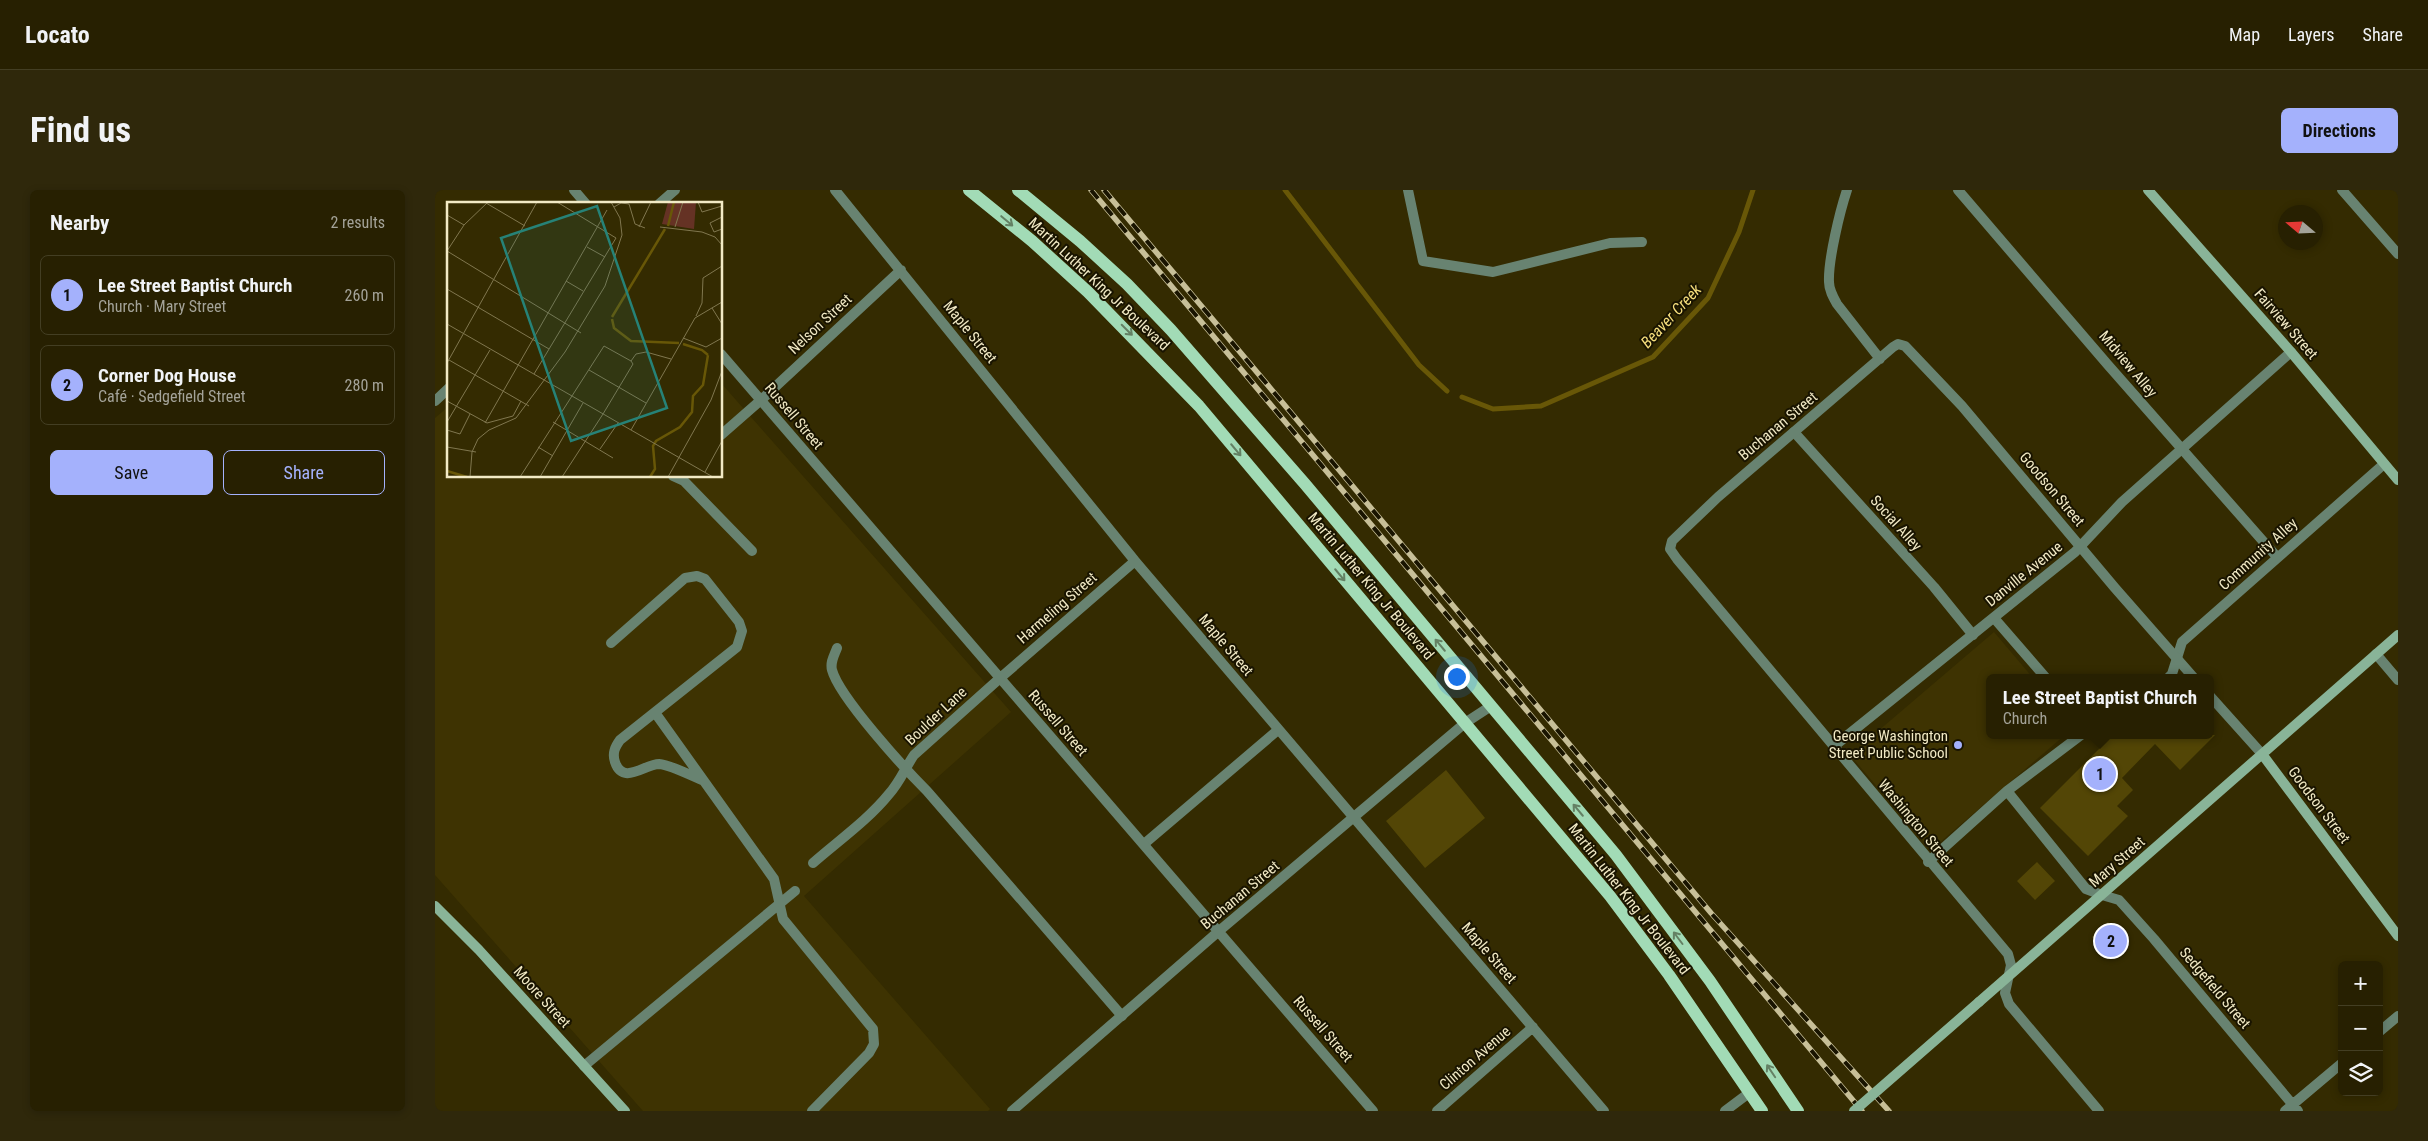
<!DOCTYPE html>
<meta charset="utf-8">
<style>
:root{--surface:#272001;--page:#2f280b;--text:#f1f3f6;--muted:#a4a399;--line:#433e23;--accent:#a4b1fc}
body{margin:0;font-family:"Roboto Condensed",sans-serif;background:var(--page);color:var(--text)}
.controls{position:absolute;right:15px;bottom:15px;display:grid;overflow:hidden;border-radius:8px;box-shadow:0 2px 8px #0003}
.controls button{width:45px;height:45px;display:grid;place-items:center;padding:0;border:0;border-bottom:1px solid var(--line);background:var(--surface);color:var(--text);font:25px sans-serif}
.compass{position:absolute;left:1843px;top:15px;width:45px;height:45px;border-radius:50%;background:var(--surface);box-shadow:0 2px 8px #0003;rotate:289deg}
.you{position:absolute;left:1021px;top:486px;width:18px;height:18px;margin:-12px;border:4px solid #fff;border-radius:50%;background:#1a73e8;box-shadow:0 0 0 8px #1a73e833}
.badge{display:grid;place-items:center;width:32px;height:32px;border-radius:50%;background:var(--accent);color:#111;font-size:16px;font-weight:700}
.pin{position:absolute;translate:-50% -50%;border:2px solid #fff;box-shadow:0 1px 5px #0006}
.popup{position:absolute;left:1551px;top:484px;width:228px;height:65px;box-sizing:border-box;display:grid;place-content:center;border-radius:8px;background:var(--surface);filter:drop-shadow(0 1px 4px #0005);font-size:16px;white-space:nowrap;color:var(--muted)}
.popup b{font-size:19px;color:var(--text)}
.popup::after{content:'';position:absolute;left:50%;top:100%;margin-left:-10px;border:10px solid transparent;border-top-color:var(--surface)}
.list{margin:0;padding:0;list-style:none}
h2{display:flex;justify-content:space-between;align-items:center;height:65px;margin:0;padding:0 20px;font-size:21px}
h2 small{font-size:16px;font-weight:400;color:var(--muted)}
.list li{display:grid;grid-template-columns:32px 1fr auto;gap:15px;align-items:center;box-sizing:border-box;height:80px;margin:0 10px 10px;padding:0 10px;border:1px solid var(--line);border-radius:8px}
.list b{display:block;font-size:19px;white-space:nowrap}
.list p{margin:0;font-size:16px;white-space:nowrap;color:var(--muted)}
.list em{font-size:16px;font-style:normal;color:var(--muted)}
.actions{display:flex;gap:10px;padding:15px 20px}
.actions a{flex:1;padding:11px 0;border:1px solid var(--accent);border-radius:8px;text-align:center;font-size:18px;color:var(--accent)}
.actions .main{background:var(--accent);color:#111}
.icon{flex:none;width:28px;height:28px;fill:none;stroke:currentColor;stroke-width:2;stroke-linecap:round;stroke-linejoin:round}
.map{position:relative;flex:none;width:1963px;height:921px;overflow:hidden;border-radius:8px}
header{display:flex;align-items:center;gap:30px;box-sizing:border-box;height:70px;padding:0 25px;background:var(--surface);border-bottom:1px solid var(--line)}
header strong{font-size:24px}
nav{display:flex;gap:28px;margin-inline-start:auto;font-size:18px}
.intro{display:flex;align-items:center;justify-content:space-between;box-sizing:border-box;height:120px;padding:0 30px}
h1{margin:0;font-size:35px}
.button{padding:12px 22px;border-radius:8px;background:var(--accent);color:#111;font-size:18px;font-weight:700}
main{display:flex;gap:30px;padding:0 30px}
aside{flex:1;background:var(--surface);border-radius:8px;box-shadow:0 2px 8px #0003}
.map>svg:first-child{display:block}
.built{fill:#3e3302}
.lines{fill:none;stroke-linecap:round;stroke-linejoin:round}
.stream{stroke:#685707;stroke-width:5}
.building{fill:#534606}
.lane{stroke:#688371;stroke-width:10}
.street{stroke:#688371;stroke-width:10}
.secondary{stroke:#89b498;stroke-width:10}
.primary{stroke:#a2dbb6;stroke-width:12}
.rail-casing{stroke:#c7bf98;stroke-width:5.5}
.rail{stroke:#191400;stroke-width:4;stroke-dasharray:11;stroke-linecap:butt}
.secondary-bridge{stroke:#89b498;stroke-width:10}
.oneway{stroke:#648164}
.poi-dot{fill:#a4b1fc;stroke:#191400;stroke-width:2}
.labels{text-anchor:middle;dominant-baseline:central;stroke-width:4;stroke-linejoin:round;paint-order:stroke}
.street-label{font-size:15px;fill:#f2eac5;stroke:#191400}
.poi-label{font-size:15px;fill:#f2eac5;stroke:#191400;text-anchor:end}
.water-label{font-size:16px;font-style:italic;fill:#f5dd7b;stroke:#191400}
.inset-river{fill:none;stroke:#685707;stroke-width:2.5}
.inset-road{fill:none;stroke:#80774f;stroke-width:1}
.view{fill:#268277;fill-opacity:0.15;stroke:#268277;stroke-width:2.5}
.inset-edge{fill:none;stroke:#f2eac5;stroke-width:2.5}
</style>
<header>
<strong>Locato</strong>
<nav><a>Map</a><a>Layers</a><a>Share</a></nav>
</header>
<div class="intro"><h1>Find us</h1><a class="button">Directions</a></div>
<main>
<aside>
<h2>Nearby<small>2 results</small></h2>
<ul class="list">
<li><span class="badge">1</span><div><b>Lee Street Baptist Church</b><p>Church · Mary Street</p></div><em>260 m</em></li>
<li><span class="badge">2</span><div><b>Corner Dog House</b><p>Café · Sedgefield Street</p></div><em>280 m</em></li>
</ul>
<div class="actions"><a class="main">Save</a><a>Share</a></div>
</aside>
<div class="map">
<svg width="1963" height="921" viewBox="0 0 1963 921">
<rect width="100%" height="100%" fill="#342b01"/>
<path class="built" d="M286,193L576,522L369,706L555,919L553,921H208L0,685V228L14,216V286H286Z
M1559,442L1598,488H1555V545H1630L1496,660L1415,565Z"/>
<g class="lines">
<path class="stream" d="M850,0L984,175L1012,201
M1027,207L1058,219L1106,216L1218,167L1273,108L1304,42L1318,0"/>
</g>
<path class="building" d="M1678,545H1780L1745,580L1720,554L1687,588L1698,600L1682,616L1693,626L1653,666L1605,618Z
M1011,580L1050,628L990,678L951,631Z
M1602,672L1620,691L1600,710L1582,691Z
M1673,732L1694,754L1678,769L1657,747Z"/>
<g class="lines">
<path class="lane" d="M973,0L988,71L1058,82L1175,53L1207,52
M1523,0L1673,175L1842,367
M1907,0L1963,64
M1359,242L1499,397L1538,445
M286,245L326,210
M238,286L249,291L317,361
M1559,428L1611,488
M176,453L250,388L262,386L270,389L304,432L307,441L302,457L185,550C180,557 177,563 180,572C188,596 210,574 224,574C236,575 257,586 269,591
M402,458C399,466 395,472 397,480C404,507 471,580 492,601L687,826
M1733,488L1737,484L1747,452L1949,274
M221,524L339,689L348,729L438,839L439,854L434,863L377,921
M1572,601L1651,699L1667,705
M709,654L843,540
M1493,672L1572,601L1646,545
M378,673C403,651 433,630 454,604C465,592 470,578 479,565L564,489
M149,876L360,701
M1290,921L1314,903"/>
<path class="street" d="M139,0L151,14
M400,0L700,371L1169,921
M1412,0C1405,21 1393,70 1394,92C1394,100 1398,107 1402,114L1445,169
M224,14L240,0
M286,164L938,921
M326,210L466,80
M0,211L14,198
M1941,464L1963,490
M564,489L700,371
M1775,506L1827,564
M1398,557L1640,362L1687,312L1856,162
M1667,705L1684,710L1719,749L1863,921
M1944,842L1963,826
M577,921L784,741L1030,533L1056,516
M1002,921L1098,837
M1664,921L1574,814L1570,803L1576,775L1573,764L1242,369L1235,359L1237,351L1283,307L1458,157L1463,154L1470,156L1527,216L1680,398L1759,488
M1850,921L1907,873"/>
<path class="secondary" d="M1713,0L1856,162L1963,290
M1827,564L1963,746
M0,716L44,760L190,921
M1544,812L1963,445"/>
<path class="primary" d="M534,0L597,51L653,102L764,216L1175,706L1234,785L1327,921
M583,0L645,51L692,94L736,140L870,294L1181,665L1275,791L1363,921"/>
<defs>
<path id="rail" d="M656,0L1427,921
M669,0L1276,723L1454,921"/>
</defs>
<use href="#rail" class="rail-casing"/>
<use href="#rail" class="rail"/>
<path class="secondary-bridge" d="M1419,921L1544,812"/>
</g>
<defs><path id="oneway-shaft" d="M-6 0H5M1.5-3L5.5 0L1.5 3" fill="none" stroke-width="1.6" stroke-linecap="round" stroke-linejoin="round" transform="scale(1.25)"/></defs>
<g class="oneway">
<use href="#oneway-shaft" transform="translate(572 31) rotate(40)"/>
<use href="#oneway-shaft" transform="translate(692 140) rotate(45)"/>
<use href="#oneway-shaft" transform="translate(801 260) rotate(50)"/>
<use href="#oneway-shaft" transform="translate(905 385) rotate(50)"/>
<use href="#oneway-shaft" transform="translate(1005 455) rotate(-130)"/>
<use href="#oneway-shaft" transform="translate(1143 620) rotate(-130)"/>
<use href="#oneway-shaft" transform="translate(1243 748) rotate(-127)"/>
<use href="#oneway-shaft" transform="translate(1336 881) rotate(-124)"/>
</g>
<circle class="poi-dot" cx="1523" cy="555" r="5"/>
<g class="labels">
<g class="street-label">
<text transform="translate(664 94) rotate(43)">Martin Luther King Jr Boulevard</text>
<text transform="translate(385 134) rotate(-43)">Nelson Street</text>
<text transform="translate(1851 134) rotate(49)">Fairview Street</text>
<text transform="translate(535 142) rotate(51)">Maple Street</text>
<text transform="translate(1693 174) rotate(50)">Midview Alley</text>
<text transform="translate(359 226) rotate(50)">Russell Street</text>
<text transform="translate(1343 236) rotate(-40)">Buchanan Street</text>
<text transform="translate(1617 299) rotate(50)">Goodson Street</text>
<text transform="translate(1461 333) rotate(48)">Social Alley</text>
<text transform="translate(1823 364) rotate(-42)">Community Alley</text>
<text transform="translate(1589 384) rotate(-39)">Danville Avenue</text>
<text transform="translate(936 396) rotate(50)">Martin Luther King Jr Boulevard</text>
<text transform="translate(622 418) rotate(-41)">Harmeling Street</text>
<text transform="translate(791 455) rotate(50)">Maple Street</text>
<text transform="translate(501 526) rotate(-43)">Boulder Lane</text>
<text transform="translate(623 533) rotate(49)">Russell Street</text>
<text transform="translate(1884 615) rotate(53)">Goodson Street</text>
<text transform="translate(1481 633) rotate(50)">Washington Street</text>
<text transform="translate(1682 672) rotate(-41)">Mary Street</text>
<text transform="translate(805 705) rotate(-40)">Buchanan Street</text>
<text transform="translate(1194 709) rotate(52)">Martin Luther King Jr Boulevard</text>
<text transform="translate(1054 763) rotate(49)">Maple Street</text>
<text transform="translate(1780 798) rotate(50)">Sedgefield Street</text>
<text transform="translate(107 807) rotate(48)">Moore Street</text>
<text transform="translate(888 839) rotate(49)">Russell Street</text>
<text transform="translate(1040 868) rotate(-41)">Clinton Avenue</text>
</g>
<g class="poi-label">
<text x="1513" y="546">George Washington<tspan x="1513" dy="17">Street Public School</tspan></text>
</g>
<g class="water-label">
<text transform="translate(1236 126) rotate(-47)">Beaver Creek</text>
</g>
</g>
<g transform="translate(12 12)">
<rect width="275" height="275" fill="#342b01"/>
<path d="M221,0H249L247,27L215,22Z" fill="#653224"/>
<path class="inset-river" d="M221,24L227,0M165,115L218,27M165,117L167,126L184,139L232,141M236,142L255,148L261,153M0,269L20,275M203,275L208,267L206,244L209,239L233,225L245,210L246,194L256,183L261,153"/>
<path class="inset-road" d="M251,0L255,10L275,4M39,1L78,24M167,5L174,1L182,2L188,22L198,26M0,13L17,23M275,15L263,21L267,30L275,27M192,25L204,0M213,25L255,30L268,35L275,43M228,25L236,0M140,45L158,55M0,49L134,131M0,49L17,23L41,0M119,79L136,89M0,87L102,147M265,106L275,122M249,114L255,101L256,76L275,64M0,122L184,228L248,116L275,100M236,136L259,145L275,136M2,158L82,204M184,159L189,152L199,150L224,157M0,161L90,0M142,168L199,201M87,172L169,36L110,0M0,199L40,221L66,214L74,199M156,212L186,162L184,159M0,220L43,148M106,220L166,256M38,221L160,8M0,228L13,232L23,212M184,228L266,275M0,245L29,250M91,245L106,254M153,247L171,221M258,270L275,239M23,275L25,250L31,237L42,228L69,216L118,150L158,84L175,33L173,16L164,0M73,275L157,144L184,159M93,275L136,201M115,275L156,212M221,275L264,198L275,169"/>
<path class="view" d="M150,4L220,206L124,239L54,36Z"/>
<rect width="275" height="275" class="inset-edge"/>
</g>
</svg>
<div class="controls">
<button>+</button>
<button>−</button>
<button><svg class="icon" aria-label="layers" viewBox="0 0 24 24"><path d="M12 4l9 5-9 5-9-5zM3 14l9 5 9-5"/></svg></button>
</div>
<svg class="compass" viewBox="-18 -18 36 36"><path d="M0-13l5 13h-10z" fill="#e53935"/><path d="M0 13l5-13h-10z" fill="#a4a399"/></svg>
<div class="you"></div>
<div class="pin badge" style="left:1665px;top:584px">1</div>
<div class="popup"><b>Lee Street Baptist Church</b>Church</div>
<div class="pin badge" style="left:1676px;top:751px">2</div>
</div>
</main>
